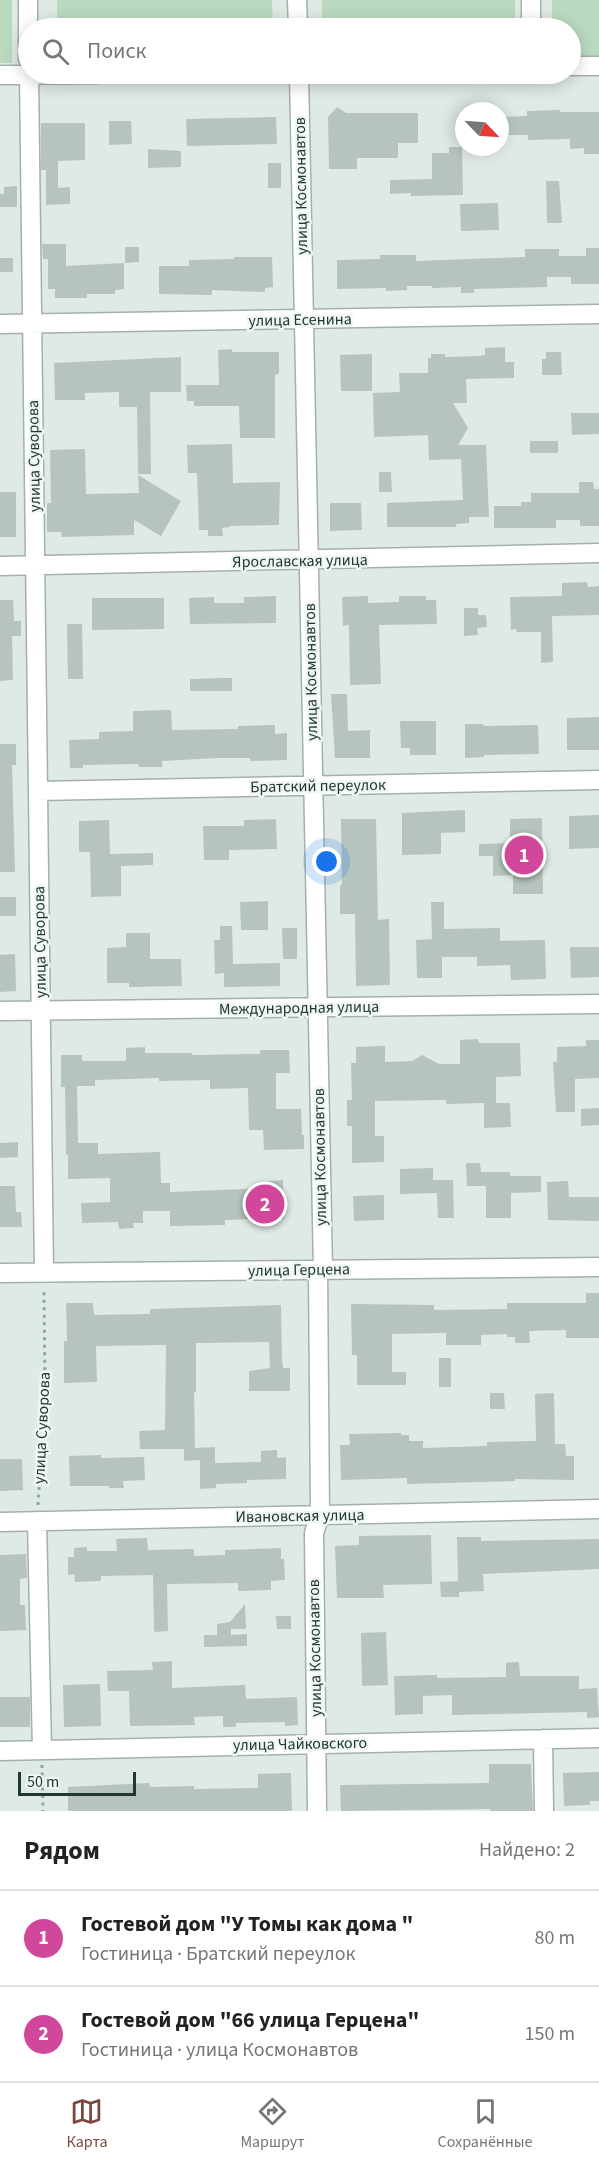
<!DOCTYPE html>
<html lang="ru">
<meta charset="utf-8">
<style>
:root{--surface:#fff;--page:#f2f2f2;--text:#222;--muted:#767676;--line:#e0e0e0;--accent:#7b463e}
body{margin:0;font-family:"Source Sans 3",sans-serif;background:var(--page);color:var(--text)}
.compass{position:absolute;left:455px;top:102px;width:54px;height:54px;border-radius:50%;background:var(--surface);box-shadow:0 3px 15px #0003;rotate:115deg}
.scale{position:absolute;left:18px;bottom:15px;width:118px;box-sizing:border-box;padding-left:6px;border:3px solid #223930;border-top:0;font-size:16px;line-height:21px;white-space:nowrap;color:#223930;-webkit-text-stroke:4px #f0f7f3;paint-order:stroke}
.you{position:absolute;left:327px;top:862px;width:21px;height:21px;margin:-15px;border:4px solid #fff;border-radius:50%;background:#1a73e8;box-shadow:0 0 0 9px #1a73e833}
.badge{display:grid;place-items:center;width:39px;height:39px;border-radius:50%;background:var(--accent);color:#fff;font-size:20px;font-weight:700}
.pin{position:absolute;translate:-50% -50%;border:3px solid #fff;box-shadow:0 2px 6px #0006}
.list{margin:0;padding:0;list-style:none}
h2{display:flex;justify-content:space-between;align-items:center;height:78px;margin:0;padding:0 24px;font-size:26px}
h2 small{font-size:20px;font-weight:400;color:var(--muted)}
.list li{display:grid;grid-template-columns:39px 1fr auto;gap:18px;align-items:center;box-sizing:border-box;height:96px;padding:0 24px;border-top:2px solid var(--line)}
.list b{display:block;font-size:22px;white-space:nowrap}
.list p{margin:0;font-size:20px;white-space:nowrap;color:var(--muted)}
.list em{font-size:20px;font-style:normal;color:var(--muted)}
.icon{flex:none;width:33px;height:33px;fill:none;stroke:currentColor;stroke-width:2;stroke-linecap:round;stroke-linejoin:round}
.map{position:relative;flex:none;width:599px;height:1811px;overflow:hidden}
.search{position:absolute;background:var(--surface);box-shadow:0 3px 15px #0003;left:18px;right:18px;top:18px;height:66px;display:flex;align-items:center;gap:15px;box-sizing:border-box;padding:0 21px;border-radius:33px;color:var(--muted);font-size:22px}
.sheet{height:270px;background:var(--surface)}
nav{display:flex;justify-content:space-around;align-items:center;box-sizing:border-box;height:84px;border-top:2px solid var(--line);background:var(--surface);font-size:16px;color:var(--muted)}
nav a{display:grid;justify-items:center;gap:3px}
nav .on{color:var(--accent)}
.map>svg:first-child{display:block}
.green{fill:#badabf}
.building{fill:#b6c4bd}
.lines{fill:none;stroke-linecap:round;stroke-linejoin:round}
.minor-casing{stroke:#a3b1aa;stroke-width:21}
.path{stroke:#83ab9a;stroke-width:3;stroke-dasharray:3 4.5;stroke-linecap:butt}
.minor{stroke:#fff;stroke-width:18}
.labels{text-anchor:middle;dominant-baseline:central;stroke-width:5;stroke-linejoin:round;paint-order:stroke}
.street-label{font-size:16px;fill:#223930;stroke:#f0f7f3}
</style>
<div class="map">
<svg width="599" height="1811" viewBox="0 0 599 1811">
<rect width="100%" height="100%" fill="#e0eae4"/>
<path class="green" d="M0,0H12V63H0Z
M57,0H272L273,28H57Z
M322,0H515V28H322Z
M552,0H599V56H571L570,28H552Z"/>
<path class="building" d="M337,107L346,113H418V143H398V158H357V169H329L328,117Z
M560,110V112H599V154H584V148L570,149V139L528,140V135H500V117L527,116V111Z
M276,117L277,144L187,146L186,119Z
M109,121H131L132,144L109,145Z
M41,123H85V160L58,161V188L70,187V204L46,205V170H41Z
M449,147H462L463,195L411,196V193L390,194V180L432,179V153H449Z
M148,149L181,151V167L148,168Z
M268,163H281V188H268Z
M546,181H559L562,223H547Z
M17,186V207H0V194H4V187Z
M498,203L499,230L461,231L460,204Z
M42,244H66V266L124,263V289L115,290V294H87V298H55V289H48V259H43Z
M125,247H139V262L125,263Z
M586,248H599V284H571V277H547V287L474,289V293H461V287L432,288V286H407V290L386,291V288L337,289V260L380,259V255H416V261L525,257V249H559V256H586Z
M234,257H272L273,287L265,288V292L212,290V295L159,294V266H189V260L234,259Z
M0,258H13V272H0Z
M505,347V362H514V378L466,379L467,403H453L468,428L458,445H486L489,517H469V523L456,524V527H387V503L463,500L461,459L429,460L428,435L374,437L373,393L400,392L399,373H428V358H431V354H445V357L479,356L485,355V348Z
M232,349V352H279V374L275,375V438H240L239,406H194V401H187L186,385H219L218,350Z
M546,352H561L562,375H542V359H546Z
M372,354V391H341L340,355Z
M181,357V392H150L151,474H138L137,407H119V392L85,393V400H55L54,363Z
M571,413H599V434L572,435Z
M530,441H558V453H530Z
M232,444L233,483L280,482L279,525L230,526V527L222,528L223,536H208V530H199L197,473H188L187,445Z
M85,449L86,494L139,493L138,475L181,501L161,536L134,520V535L61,537L62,532H47V503H51L50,450Z
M379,472H391L392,492H379Z
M579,482H593L594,489H599V526H580V520H556V528H494V506H521V502H531V493H579Z
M0,492H16V537H0Z
M330,503H361L362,530L330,531Z
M587,582L588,587L599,586V615L552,616L553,662L541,663V632H517L516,629L511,630L510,597L562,596V583Z
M276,596V623L190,624L189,598L214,597V603H244V597Z
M368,596V603L399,602V596H426V600H436L437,624L379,625L381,684L350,685L349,625L343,626L342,597Z
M92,598H164V629L92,630Z
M0,600H13L14,621H21V636H12L13,680L0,681Z
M464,608H478V615H486L487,627L477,628L478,635L464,636Z
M67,624H82L83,679H68Z
M224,678H232V691H190V679Z
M331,694H347L348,731L370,730V758H335Z
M171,710L172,730L238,729V726L275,725V734L287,733V760L250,761V758H217L162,761V767H139L138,764L83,765V768H70L69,740L99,739V732L133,731V711Z
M599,717V750H567V718Z
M400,721H436V755H410V748H401Z
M465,724H483L484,726L538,725L539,754L484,755V757L465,758Z
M0,744H16V765H12L15,872H0Z
M465,810V832L441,833V854L402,855V813Z
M599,815V848L569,849V816Z
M542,818L543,894H513V875L493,876V856H479V844L510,843V819Z
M276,819L277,849L229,850V860H204L203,826H244V820Z
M341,819H376L378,920L389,919L390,985L356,986L355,914H340V885H342Z
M109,820L110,854L153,853V865L121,866V896L91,897L90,852H79V821Z
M0,897H16V916H0Z
M268,901V930H241L240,902Z
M431,902H444V929L500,928V941L545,940L546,979L511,980L510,965L477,966V957H442V978H417L416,940L432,939Z
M220,926H232L233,964L280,963V986L224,987V973L215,974L214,940H220Z
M282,928H297V959H283Z
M126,933H150V959H181L182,986L129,987V983H107V948L126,947Z
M570,947H599V977L571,978Z
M15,954L16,991L0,992V955Z
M478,1039L479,1043H520L521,1076L496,1077V1103H510L511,1127L484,1128V1103L446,1104V1100L375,1101V1136H384V1162L352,1163V1126H347V1100H352L351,1063H356V1047L385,1046V1062L412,1061L422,1055L439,1064H460V1040Z
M586,1040H599V1078L575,1079V1112H556L553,1062H557V1047L586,1046Z
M145,1047V1053H192V1055L260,1054V1050H289L290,1073H276V1109H301L302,1135H304V1149L264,1150L263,1130H249L248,1088L210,1089V1080L159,1081V1078L95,1080V1086H77L78,1143H98V1154L160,1152L161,1183H170V1192L269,1188V1181L283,1180L284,1219H276V1224L260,1225V1219L225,1220V1225L170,1226V1211H143V1223H133L134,1228L119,1229L118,1222L82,1223L81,1203L110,1202V1178L68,1179V1155H66L65,1087H61V1055H82V1061H126V1048Z
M599,1108V1125L581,1126V1109Z
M18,1142V1157L0,1158V1143Z
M466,1163H480L481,1172H510V1176H541V1192L511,1193V1218H486V1186H467Z
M433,1168V1180H453L454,1218H438L437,1193L400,1194V1169Z
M568,1181L569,1197H599V1221L548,1220L547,1182Z
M0,1186H15L16,1212H21L22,1227H0Z
M384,1195V1220L354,1221L353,1196Z
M586,1293H599V1338H566V1330L529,1331L530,1343H515V1337H507V1334L481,1335V1345H446V1333L392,1334V1372H406V1385H357V1355H352L351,1304L434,1305V1310L507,1309V1303H586Z
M66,1303H93L94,1315L150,1314V1309L281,1305L282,1360L283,1368H290V1391H249V1371L270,1368L269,1342L196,1343V1392H194L195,1448L215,1447V1463L261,1462V1451L277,1450V1458L286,1457V1479L247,1480V1483L216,1484V1488L200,1489V1460L184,1461V1449H140L139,1431L165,1430L166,1345L96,1346L97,1382L64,1383V1341H67Z
M439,1358H451V1387H439Z
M490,1393H504L505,1409H490Z
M554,1393L555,1444H565L566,1456H574V1480L515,1479V1481L407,1484V1478L341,1480L340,1445H350L349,1434L401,1433V1435H409V1441H423V1448L487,1446V1442L536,1441L535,1394Z
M101,1455V1458L144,1457L145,1480L123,1481L124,1488H109V1486H70L69,1456Z
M0,1459H22L23,1490L0,1491Z
M431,1535L432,1584L383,1585L384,1598H337L335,1546L359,1545V1536Z
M457,1537H481V1541L599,1539V1569L483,1574L484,1591L459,1592V1597H441L440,1582L458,1581Z
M147,1538L148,1550L194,1549V1556L225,1555V1550L281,1548V1559H284L285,1580L271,1581V1590L238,1591V1583L167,1584L168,1631L154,1632L153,1575L101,1576V1581L75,1582L74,1574L68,1575V1557H74V1548L87,1547V1551H117L116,1539Z
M26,1554L27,1578L20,1579V1605H25L26,1630L0,1631V1555Z
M245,1604L246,1629H231V1635L247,1634V1646L204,1647V1635H217V1624L230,1622Z
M276,1616H291V1629H277Z
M386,1632L388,1685L362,1686L361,1633Z
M172,1661V1688L245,1685L246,1699L297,1697L298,1725L285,1726V1722L236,1723V1727H223V1716L194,1717L195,1725L130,1726L129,1691H108L107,1671L153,1670L152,1662Z
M519,1662L520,1676H579V1689L597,1688L599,1717L587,1718V1712L452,1715V1695L423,1696V1714L395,1715L394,1676L437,1675V1678L506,1677V1663Z
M100,1684L101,1726L64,1727L63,1685Z
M0,1697H30V1727H0Z
M489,1764H531L533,1811H490V1809L341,1811L340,1785L489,1783Z
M599,1772V1801H590V1805L564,1806L563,1773Z
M291,1773L292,1811H68V1787L149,1783L150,1787L194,1786V1789L258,1788V1774Z"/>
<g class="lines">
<defs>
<path id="minor" d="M28,0V59
M297,0L298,28
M531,0V28
M570,66H599
M29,74L44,1273
M299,74L323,1270
M0,75L98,74
M0,324L599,314
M0,566L599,553
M38,791L599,780
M0,1011L599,1004
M0,1273L599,1267
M37,1521L42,1750
M0,1522L599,1509
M543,1739L544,1811
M0,1751L599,1738
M317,1811L314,1533L320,1515L318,1270"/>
</defs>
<use href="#minor" class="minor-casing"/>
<path class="path" d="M38,1505L45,1391L44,1289
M42,1765L43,1811"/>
<use href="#minor" class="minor"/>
</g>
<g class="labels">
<g class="street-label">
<text transform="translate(301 186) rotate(-91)">улица Космонавтов</text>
<text transform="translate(300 320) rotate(-1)">улица Есенина</text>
<text transform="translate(34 456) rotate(-91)">улица Суворова</text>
<text transform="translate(300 561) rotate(-1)">Ярославская улица</text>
<text transform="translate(311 672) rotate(-91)">улица Космонавтов</text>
<text transform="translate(318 786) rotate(-1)">Братский переулок</text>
<text transform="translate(40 942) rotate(-91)">улица Суворова</text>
<text transform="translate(299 1008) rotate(-1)">Международная улица</text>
<text transform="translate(320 1157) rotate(-91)">улица Космонавтов</text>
<text transform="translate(299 1270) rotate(-1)">улица Герцена</text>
<text transform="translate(42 1428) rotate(-87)">улица Суворова</text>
<text transform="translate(300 1516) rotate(-1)">Ивановская улица</text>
<text transform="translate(315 1648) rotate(-91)">улица Космонавтов</text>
<text transform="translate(300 1744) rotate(-1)">улица Чайковского</text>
</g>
</g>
</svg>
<svg class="compass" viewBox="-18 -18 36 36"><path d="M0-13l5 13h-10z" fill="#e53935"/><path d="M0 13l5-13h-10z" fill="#767676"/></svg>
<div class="scale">50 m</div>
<div class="you"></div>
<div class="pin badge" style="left:524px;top:855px;background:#d1479c">1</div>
<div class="pin badge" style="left:265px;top:1204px;background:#d1479c">2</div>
<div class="search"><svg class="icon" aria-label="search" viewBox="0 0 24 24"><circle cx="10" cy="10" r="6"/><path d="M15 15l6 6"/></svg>Поиск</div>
</div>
<section class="sheet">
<h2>Рядом<small>Найдено: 2</small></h2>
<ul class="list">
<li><span class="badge" style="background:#d1479c">1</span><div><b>Гостевой дом &quot;У Томы как дома &quot;</b><p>Гостиница · Братский переулок</p></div><em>80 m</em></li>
<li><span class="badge" style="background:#d1479c">2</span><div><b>Гостевой дом &quot;66 улица Герцена&quot;</b><p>Гостиница · улица Космонавтов</p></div><em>150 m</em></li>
</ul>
</section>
<nav>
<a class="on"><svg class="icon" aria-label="map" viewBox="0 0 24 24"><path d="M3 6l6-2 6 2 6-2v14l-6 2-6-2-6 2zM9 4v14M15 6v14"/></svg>Карта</a>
<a><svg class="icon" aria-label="directions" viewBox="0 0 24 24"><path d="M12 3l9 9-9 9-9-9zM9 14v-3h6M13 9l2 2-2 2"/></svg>Маршрут</a>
<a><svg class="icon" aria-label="saved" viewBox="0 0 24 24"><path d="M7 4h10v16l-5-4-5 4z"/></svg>Сохранённые</a>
</nav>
